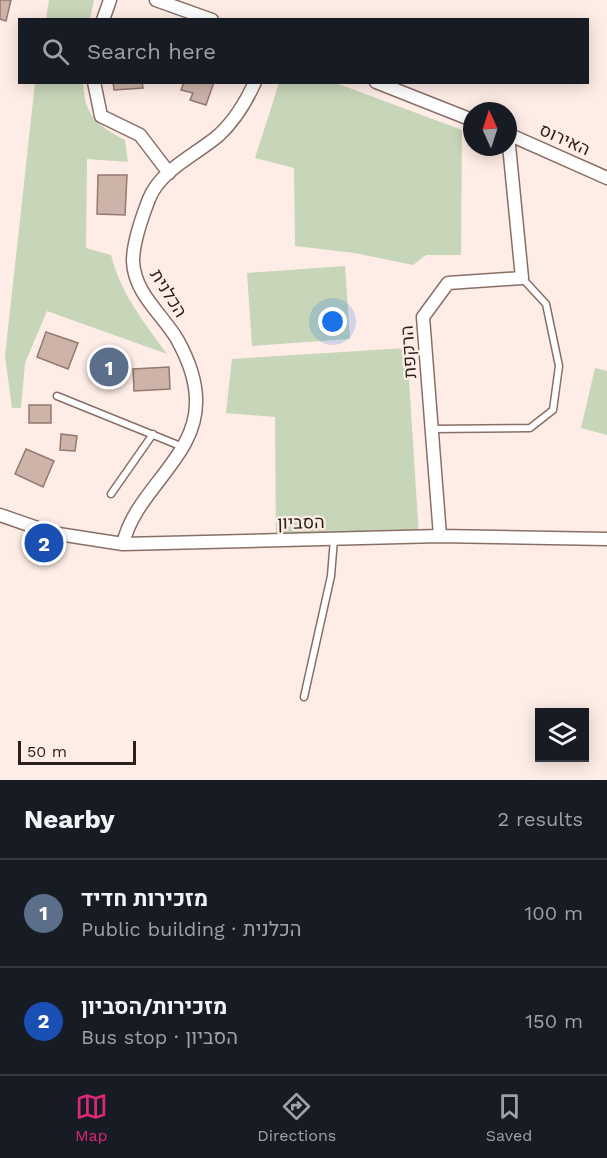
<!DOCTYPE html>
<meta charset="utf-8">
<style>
:root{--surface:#171b24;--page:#242831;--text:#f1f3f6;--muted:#9ea1a6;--line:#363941;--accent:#db2777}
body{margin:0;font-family:"Work Sans",Heebo,sans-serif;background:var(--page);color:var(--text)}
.controls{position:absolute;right:18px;bottom:18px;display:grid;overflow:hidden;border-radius:0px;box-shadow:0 3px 15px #0003}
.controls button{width:54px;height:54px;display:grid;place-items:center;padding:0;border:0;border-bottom:2px solid var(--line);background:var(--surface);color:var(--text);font:30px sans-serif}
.compass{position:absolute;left:463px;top:102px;width:54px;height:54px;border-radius:50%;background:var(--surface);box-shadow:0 3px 15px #0003;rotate:357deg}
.scale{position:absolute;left:18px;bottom:15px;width:118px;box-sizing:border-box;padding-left:6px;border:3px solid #291f1b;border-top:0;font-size:16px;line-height:21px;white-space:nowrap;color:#291f1b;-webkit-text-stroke:4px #feede6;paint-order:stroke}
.you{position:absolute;left:333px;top:322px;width:21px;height:21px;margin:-15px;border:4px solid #fff;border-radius:50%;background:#1a73e8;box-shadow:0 0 0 9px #1a73e833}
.badge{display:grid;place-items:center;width:39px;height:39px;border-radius:50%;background:var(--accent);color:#fff;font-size:20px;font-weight:700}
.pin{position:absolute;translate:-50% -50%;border:3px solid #fff;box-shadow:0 2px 6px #0006}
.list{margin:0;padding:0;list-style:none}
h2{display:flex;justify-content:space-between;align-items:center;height:78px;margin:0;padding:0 24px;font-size:26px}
h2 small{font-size:20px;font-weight:400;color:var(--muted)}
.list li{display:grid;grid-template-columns:39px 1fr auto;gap:18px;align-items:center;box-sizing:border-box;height:108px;padding:0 24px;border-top:2px solid var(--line)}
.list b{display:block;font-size:22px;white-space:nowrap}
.list p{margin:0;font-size:20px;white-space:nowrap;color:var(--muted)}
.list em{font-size:20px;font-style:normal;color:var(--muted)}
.icon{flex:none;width:33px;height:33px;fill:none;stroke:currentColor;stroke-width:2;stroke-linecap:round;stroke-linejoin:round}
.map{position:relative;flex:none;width:607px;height:780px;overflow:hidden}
.search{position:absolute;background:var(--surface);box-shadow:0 3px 15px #0003;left:18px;right:18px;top:18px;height:66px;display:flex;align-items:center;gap:15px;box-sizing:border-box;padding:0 21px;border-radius:0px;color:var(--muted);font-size:22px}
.sheet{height:294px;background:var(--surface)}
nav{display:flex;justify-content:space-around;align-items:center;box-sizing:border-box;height:84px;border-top:2px solid var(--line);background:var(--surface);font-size:16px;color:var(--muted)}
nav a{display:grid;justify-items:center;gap:3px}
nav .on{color:var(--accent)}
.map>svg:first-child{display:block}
.green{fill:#c7d5b8}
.building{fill:#ceb3a8;stroke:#93796f;stroke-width:1.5}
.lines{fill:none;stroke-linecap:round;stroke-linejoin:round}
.service-casing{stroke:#886f66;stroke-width:9}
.minor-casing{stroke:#886f66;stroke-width:15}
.service{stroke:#fff;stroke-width:6}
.minor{stroke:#fff;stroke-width:12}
.labels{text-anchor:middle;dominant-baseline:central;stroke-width:4.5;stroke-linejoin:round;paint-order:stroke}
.street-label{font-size:18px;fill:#291f1b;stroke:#feede6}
</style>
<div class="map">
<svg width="607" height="780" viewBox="0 0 607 780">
<rect width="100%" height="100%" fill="#feede6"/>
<path class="green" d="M49,0H94L90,19H46Z
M35,83H83C85,117 97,125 125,140L128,162L87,159L86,248L111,255C121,294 144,322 167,354L47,311L25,363L21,408H12L5,356Z
M279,83H336L462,130L461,255H426L413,265L355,253L295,246L294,168L255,158Z
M345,266L350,339L252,346L247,273Z
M407,348L419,537L276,540L275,417L226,413L232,359Z
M595,368L607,371V435L581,428Z"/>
<path class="building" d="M0,0H11L6,21L0,19Z
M113,82H142L143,88L114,90Z
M184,82H214L206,105L190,100L193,93L181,90Z
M98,175H127L125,215L97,214Z
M46,332L78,343L68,369L37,357Z
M110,351L128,359L116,386L89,374L98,354L107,358Z
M169,367L170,389L134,391L133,369Z
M29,405H51V423H29Z
M61,434L77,436L75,451L60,450Z
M26,449L54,461L43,487L15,474Z"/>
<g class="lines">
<defs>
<path id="service" d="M57,396L183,447
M432,429L530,428L553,410L559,366L546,304L522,278
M111,494L153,434
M304,697L331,576L334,539"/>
<path id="minor" d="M156,0L212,20
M103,20L110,0
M94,82L101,116L140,135L169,173
M376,82L472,120
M508,134L607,178
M0,515L52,533L123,544L440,536L607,539
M440,536L423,317L448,283L522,278L508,135
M123,544C135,490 198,457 196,400C196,379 187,357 177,339C162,314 134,293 133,261C133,242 142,217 149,199C161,169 196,155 219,135C235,120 246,102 255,82"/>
</defs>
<use href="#service" class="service-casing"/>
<use href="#minor" class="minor-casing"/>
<use href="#service" class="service"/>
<use href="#minor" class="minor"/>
</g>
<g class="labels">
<g class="street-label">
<text transform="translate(565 139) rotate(24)">האירוס</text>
<text transform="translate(169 293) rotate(58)">הכלנית</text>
<text transform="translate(408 352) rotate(-94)">הרקפת</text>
<text transform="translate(301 522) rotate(-1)">הסביון</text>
</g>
</g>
</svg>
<div class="controls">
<button><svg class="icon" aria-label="layers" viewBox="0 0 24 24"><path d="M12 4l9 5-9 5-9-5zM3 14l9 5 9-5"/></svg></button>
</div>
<svg class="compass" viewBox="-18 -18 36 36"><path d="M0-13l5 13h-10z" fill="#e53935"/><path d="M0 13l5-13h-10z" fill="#9ea1a6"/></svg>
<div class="scale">50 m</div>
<div class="you"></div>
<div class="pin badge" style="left:109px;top:367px;background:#5c6f8a">1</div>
<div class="pin badge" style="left:44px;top:543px;background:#1a4fb4">2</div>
<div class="search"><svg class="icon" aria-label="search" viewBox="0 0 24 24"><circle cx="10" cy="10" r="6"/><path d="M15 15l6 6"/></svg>Search here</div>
</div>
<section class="sheet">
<h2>Nearby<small>2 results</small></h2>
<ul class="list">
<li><span class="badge" style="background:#5c6f8a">1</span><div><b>מזכירות חדיד</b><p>Public building · הכלנית</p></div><em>100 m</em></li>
<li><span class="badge" style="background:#1a4fb4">2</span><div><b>מזכירות/הסביון</b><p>Bus stop · הסביון</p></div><em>150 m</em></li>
</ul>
</section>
<nav>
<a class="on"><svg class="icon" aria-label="map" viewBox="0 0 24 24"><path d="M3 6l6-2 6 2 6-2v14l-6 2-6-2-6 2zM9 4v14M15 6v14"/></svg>Map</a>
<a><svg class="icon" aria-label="directions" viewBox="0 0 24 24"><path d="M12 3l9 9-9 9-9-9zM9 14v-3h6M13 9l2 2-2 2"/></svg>Directions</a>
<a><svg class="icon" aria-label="saved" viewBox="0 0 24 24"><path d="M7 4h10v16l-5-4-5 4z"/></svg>Saved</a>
</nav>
